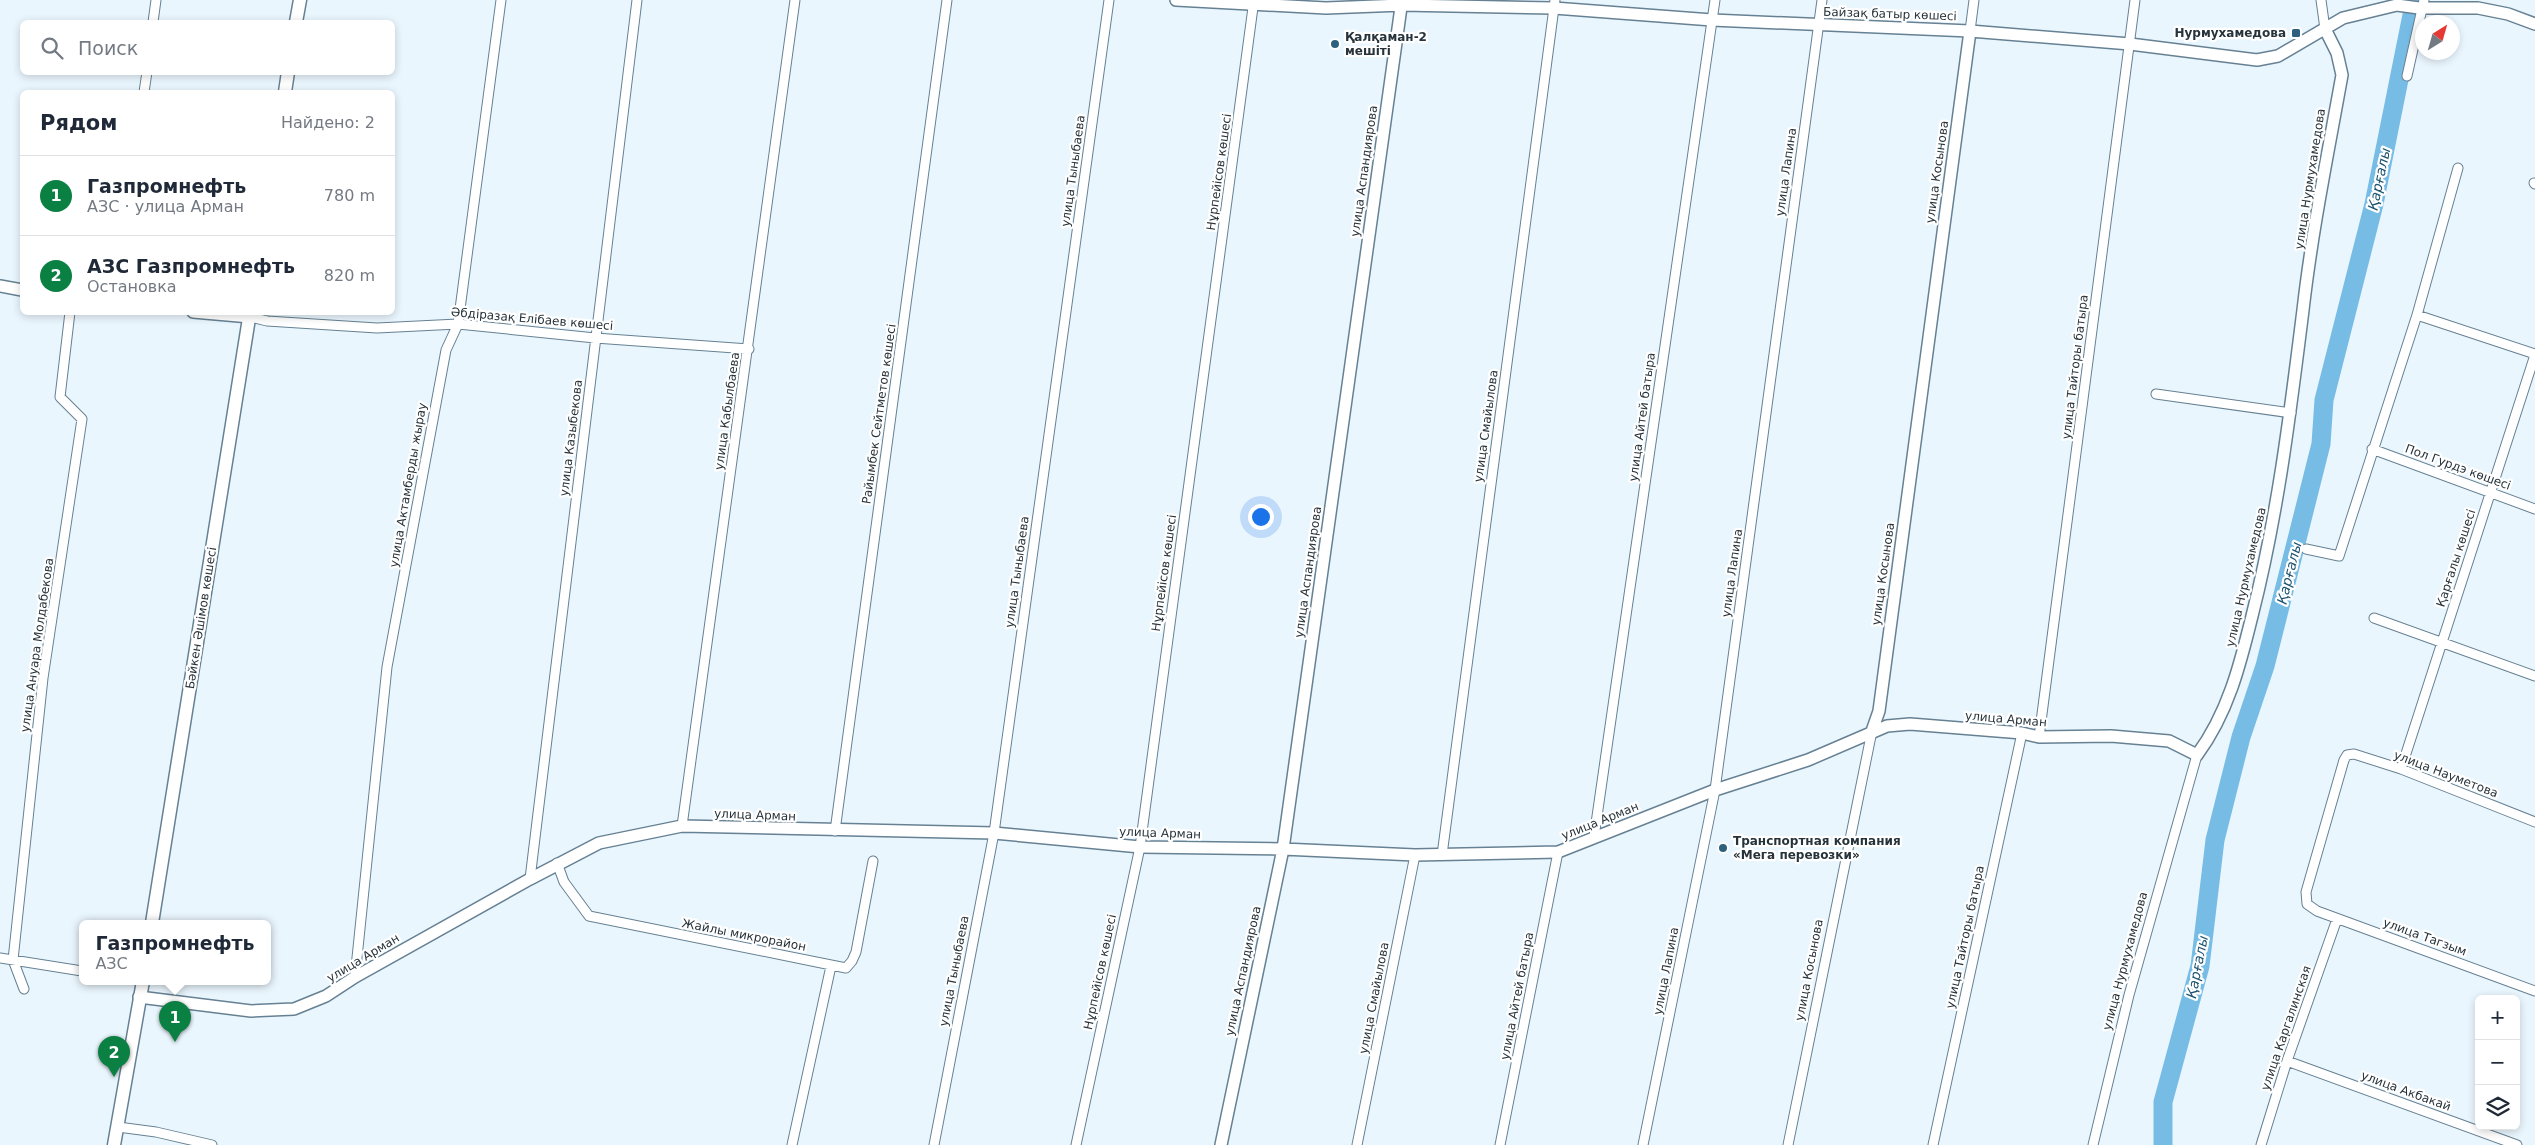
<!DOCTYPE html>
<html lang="ru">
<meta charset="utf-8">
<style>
:root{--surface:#fff;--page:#f2f2f3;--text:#1f2937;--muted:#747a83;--line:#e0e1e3;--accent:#0b8043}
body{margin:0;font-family:"DejaVu Sans",sans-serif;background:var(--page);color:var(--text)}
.controls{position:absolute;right:15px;bottom:15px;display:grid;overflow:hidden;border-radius:8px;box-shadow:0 2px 8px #0003}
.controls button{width:45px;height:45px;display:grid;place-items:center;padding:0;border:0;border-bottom:1px solid var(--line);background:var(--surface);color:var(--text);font:25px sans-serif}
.compass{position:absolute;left:2415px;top:15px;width:45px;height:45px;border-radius:50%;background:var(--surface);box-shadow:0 2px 8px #0003;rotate:37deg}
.you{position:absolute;left:1260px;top:516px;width:18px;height:18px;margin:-12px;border:4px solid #fff;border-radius:50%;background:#1a73e8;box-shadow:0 0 0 8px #1a73e833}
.badge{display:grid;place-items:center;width:32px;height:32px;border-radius:50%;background:var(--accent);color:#fff;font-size:16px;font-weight:700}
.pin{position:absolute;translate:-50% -41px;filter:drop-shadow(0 1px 2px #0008)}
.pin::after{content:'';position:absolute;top:26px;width:18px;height:15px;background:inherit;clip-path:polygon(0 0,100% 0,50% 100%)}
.popup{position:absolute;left:79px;top:920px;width:192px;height:65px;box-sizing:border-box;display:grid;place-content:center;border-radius:8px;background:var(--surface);filter:drop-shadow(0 1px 4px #0005);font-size:16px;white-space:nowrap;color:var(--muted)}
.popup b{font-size:19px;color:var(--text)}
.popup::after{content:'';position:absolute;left:50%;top:100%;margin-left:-10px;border:10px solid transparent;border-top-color:var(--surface)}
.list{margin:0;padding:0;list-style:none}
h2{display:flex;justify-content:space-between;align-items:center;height:65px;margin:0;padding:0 20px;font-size:21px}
h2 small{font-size:16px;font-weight:400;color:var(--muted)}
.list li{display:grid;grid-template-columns:32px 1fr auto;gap:15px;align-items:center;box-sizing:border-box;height:80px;padding:0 20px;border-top:1px solid var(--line)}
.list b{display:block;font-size:19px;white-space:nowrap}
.list p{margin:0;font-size:16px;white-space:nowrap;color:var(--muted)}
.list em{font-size:16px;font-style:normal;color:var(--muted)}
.icon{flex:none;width:28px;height:28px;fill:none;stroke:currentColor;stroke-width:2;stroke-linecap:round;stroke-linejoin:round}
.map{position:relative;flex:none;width:2535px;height:1145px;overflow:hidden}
.search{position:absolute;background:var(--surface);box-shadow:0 2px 8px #0003;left:20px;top:20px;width:375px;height:55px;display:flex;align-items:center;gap:12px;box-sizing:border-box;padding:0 18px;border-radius:8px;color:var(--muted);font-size:19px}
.panel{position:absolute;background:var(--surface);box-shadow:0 2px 8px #0003;left:20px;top:90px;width:375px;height:225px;border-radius:8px}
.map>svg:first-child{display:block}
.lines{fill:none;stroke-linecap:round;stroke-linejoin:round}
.river{stroke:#76bce5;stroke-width:19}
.minor-casing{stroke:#668193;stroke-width:11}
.tertiary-casing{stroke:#668193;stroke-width:14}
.secondary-casing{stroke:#668193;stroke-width:15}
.minor{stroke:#fff;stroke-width:9}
.tertiary{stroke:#fff;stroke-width:11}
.secondary{stroke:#fff;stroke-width:12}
.poi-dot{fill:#2e617e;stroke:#fff;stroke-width:2}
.labels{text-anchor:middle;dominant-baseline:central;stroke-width:4.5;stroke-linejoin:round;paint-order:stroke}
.street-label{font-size:12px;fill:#27333a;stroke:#fff}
.poi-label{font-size:12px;font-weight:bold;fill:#27333a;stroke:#fff;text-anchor:start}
.water-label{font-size:14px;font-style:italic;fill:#1e5471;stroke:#fff}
</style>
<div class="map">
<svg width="2535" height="1145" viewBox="0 0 2535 1145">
<rect width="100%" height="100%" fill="#eaf6fe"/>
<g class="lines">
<path class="river" d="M2163,1145V1102L2200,966L2215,840L2241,737L2265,666L2321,444L2324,400L2374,204L2415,0"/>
<defs>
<path id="minor" d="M2321,0L2325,29
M153,22L156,0
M1970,31L1974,0
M2407,76L2424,0
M144,92L147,72
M2534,183L2535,184
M2417,315L2535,354
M250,317L267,321L377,328L458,324L595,338L749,349
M2156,394L2291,413
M2372,449L2535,509
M2306,549L2339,556L2417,315L2458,168
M2374,618L2535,676
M2039,737L2135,0
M2401,769L2535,355
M2535,822L2401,769L2354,754L2347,755L2344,760L2306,892L2307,904L2317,911L2535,991
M682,826L795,0
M835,831L947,0
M1594,837L1715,0
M1442,855L1555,0
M557,863L564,882L589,916L846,968L852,961L856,952L873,861
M530,879L637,0
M0,958L82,971
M355,977L387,667L446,350L458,324L501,0
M24,989L13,960L43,678L82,419L60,397L70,312
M2287,1061L2517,1145
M118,1127L156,1132L212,1145
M792,1145L831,966
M934,1145L994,833L1109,0
M1076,1145L1140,847L1254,0
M1357,1145L1415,855
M1500,1145L1558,852
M1643,1145L1715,790L1822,0
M1788,1145L1872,731
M1933,1145L2022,733
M2093,1145L2129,995L2197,755
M2261,1145L2287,1061L2337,919"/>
<path id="tertiary" d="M1176,0L1326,8L1402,5L1554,8L1712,20L1970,31L2130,44L2257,60L2278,56L2343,18L2397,5L2419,8H2478L2508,14L2535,24
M0,286L22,290
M193,312L250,317
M1872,731L1879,711L1970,31
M139,997L251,1011L294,1009L326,996L355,977L530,879L599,843L682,826L994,833L1140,847L1283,849L1415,855L1558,852L1715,790L1808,760L1887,726L1910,724L2022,733L2039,737L2111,736L2169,741L2197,755C2228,713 2240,665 2252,616C2278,514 2290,414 2303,310C2312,231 2328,153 2342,75L2337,53L2325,29
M1221,1145L1283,849L1402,0"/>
<path id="secondary" d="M296,22L300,0
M285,92L288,72
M152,923L250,312
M114,1145L143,981"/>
</defs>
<use href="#minor" class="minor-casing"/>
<use href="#tertiary" class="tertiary-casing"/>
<use href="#secondary" class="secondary-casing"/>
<use href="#minor" class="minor"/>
<use href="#tertiary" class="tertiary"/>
<use href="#secondary" class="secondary"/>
</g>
<g class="poi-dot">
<rect x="2291" y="28" width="10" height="10" rx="2.5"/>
<circle cx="1335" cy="44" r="5"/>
<circle cx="1723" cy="848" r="5"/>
</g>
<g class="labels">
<g class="street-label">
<text transform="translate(1890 14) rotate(2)">Байзақ батыр көшесі</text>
<text transform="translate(1073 171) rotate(-82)">улица Тыныбаева</text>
<text transform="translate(1364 171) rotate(-82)">улица Аспандиярова</text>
<text transform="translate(1219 172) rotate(-82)">Нұрпейісов көшесі</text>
<text transform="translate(1786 172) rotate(-82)">улица Лапина</text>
<text transform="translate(1937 172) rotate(-82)">улица Косынова</text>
<text transform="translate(2310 179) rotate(-81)">улица Нурмухамедова</text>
<text transform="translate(532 319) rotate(5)">Әбдіразақ Елібаев көшесі</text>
<text transform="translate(2075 367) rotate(-83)">улица Тайторы батыра</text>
<text transform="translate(727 411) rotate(-82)">улица Кабылбаева</text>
<text transform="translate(879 414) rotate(-82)">Райымбек Сейтметов көшесі</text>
<text transform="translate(1642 417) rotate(-82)">улица Айтей батыра</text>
<text transform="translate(1486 426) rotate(-82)">улица Смайылова</text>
<text transform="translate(571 438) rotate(-83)">улица Казыбекова</text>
<text transform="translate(2458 467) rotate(20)">Пол Гурдэ көшесі</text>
<text transform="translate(408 485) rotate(-80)">улица Актамберды жырау</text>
<text transform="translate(2456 558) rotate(-72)">Қарғалы көшесі</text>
<text transform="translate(1017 572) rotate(-82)">улица Тыныбаева</text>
<text transform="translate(1308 572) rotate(-82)">улица Аспандиярова</text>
<text transform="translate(1164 573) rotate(-82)">Нұрпейісов көшесі</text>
<text transform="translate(1732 573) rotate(-82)">улица Лапина</text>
<text transform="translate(1883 574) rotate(-82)">улица Косынова</text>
<text transform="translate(2246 577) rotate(-77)">улица Нурмухамедова</text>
<text transform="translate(201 618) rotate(-81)">Бәйкен Әшімов көшесі</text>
<text transform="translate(37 645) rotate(-82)">улица Ануара Молдабекова</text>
<text transform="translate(2006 719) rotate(5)">улица Арман</text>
<text transform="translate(2446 774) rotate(21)">улица Науметова</text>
<text transform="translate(755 815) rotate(2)">улица Арман</text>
<text transform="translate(1600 821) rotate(-22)">улица Арман</text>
<text transform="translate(1160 833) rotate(2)">улица Арман</text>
<text transform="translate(744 935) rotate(11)">Жайлы микрорайон</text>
<text transform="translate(1965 937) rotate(-78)">улица Тайторы батыра</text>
<text transform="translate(2425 937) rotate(20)">улица Тагзым</text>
<text transform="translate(363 958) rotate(-31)">улица Арман</text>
<text transform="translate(2125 961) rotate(-75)">улица Нурмухамедова</text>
<text transform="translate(1809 970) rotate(-79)">улица Косынова</text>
<text transform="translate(954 971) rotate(-79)">улица Тыныбаева</text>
<text transform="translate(1243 971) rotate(-78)">улица Аспандиярова</text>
<text transform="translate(1666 971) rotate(-79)">улица Лапина</text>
<text transform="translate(1100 972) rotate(-78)">Нұрпейісов көшесі</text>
<text transform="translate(1517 996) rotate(-79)">улица Айтей батыра</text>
<text transform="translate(1374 998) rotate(-79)">улица Смайылова</text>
<text transform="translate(2286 1028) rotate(-71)">улица Каргалинская</text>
<text transform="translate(2406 1091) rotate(20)">улица Акбакай</text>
</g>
<g class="poi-label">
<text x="2286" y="33" text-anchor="end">Нурмухамедова</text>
<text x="1345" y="37">Қалқаман-2<tspan x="1345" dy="14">мешіті</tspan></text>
<text x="1733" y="841">Транспортная компания<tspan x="1733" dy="14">«Мега перевозки»</tspan></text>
</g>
<g class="water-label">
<text transform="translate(2379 179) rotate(-78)">Қарғалы</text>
<text transform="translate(2289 573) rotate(-76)">Қарғалы</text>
<text transform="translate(2197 967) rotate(-79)">Қарғалы</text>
</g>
</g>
</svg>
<div class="controls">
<button>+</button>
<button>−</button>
<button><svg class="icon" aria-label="layers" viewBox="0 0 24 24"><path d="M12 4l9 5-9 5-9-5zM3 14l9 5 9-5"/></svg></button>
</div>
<svg class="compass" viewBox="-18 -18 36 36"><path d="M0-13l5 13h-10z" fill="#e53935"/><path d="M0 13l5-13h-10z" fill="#747a83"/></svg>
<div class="you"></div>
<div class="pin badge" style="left:175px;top:1042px">1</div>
<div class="popup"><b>Газпромнефть</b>АЗС</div>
<div class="pin badge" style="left:114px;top:1077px">2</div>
<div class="search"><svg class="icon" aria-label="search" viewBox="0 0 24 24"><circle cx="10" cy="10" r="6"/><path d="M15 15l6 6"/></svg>Поиск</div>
<section class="panel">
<h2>Рядом<small>Найдено: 2</small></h2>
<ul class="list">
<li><span class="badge">1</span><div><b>Газпромнефть</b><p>АЗС · улица Арман</p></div><em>780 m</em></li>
<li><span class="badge">2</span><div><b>АЗС Газпромнефть</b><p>Остановка</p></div><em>820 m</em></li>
</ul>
</section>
</div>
